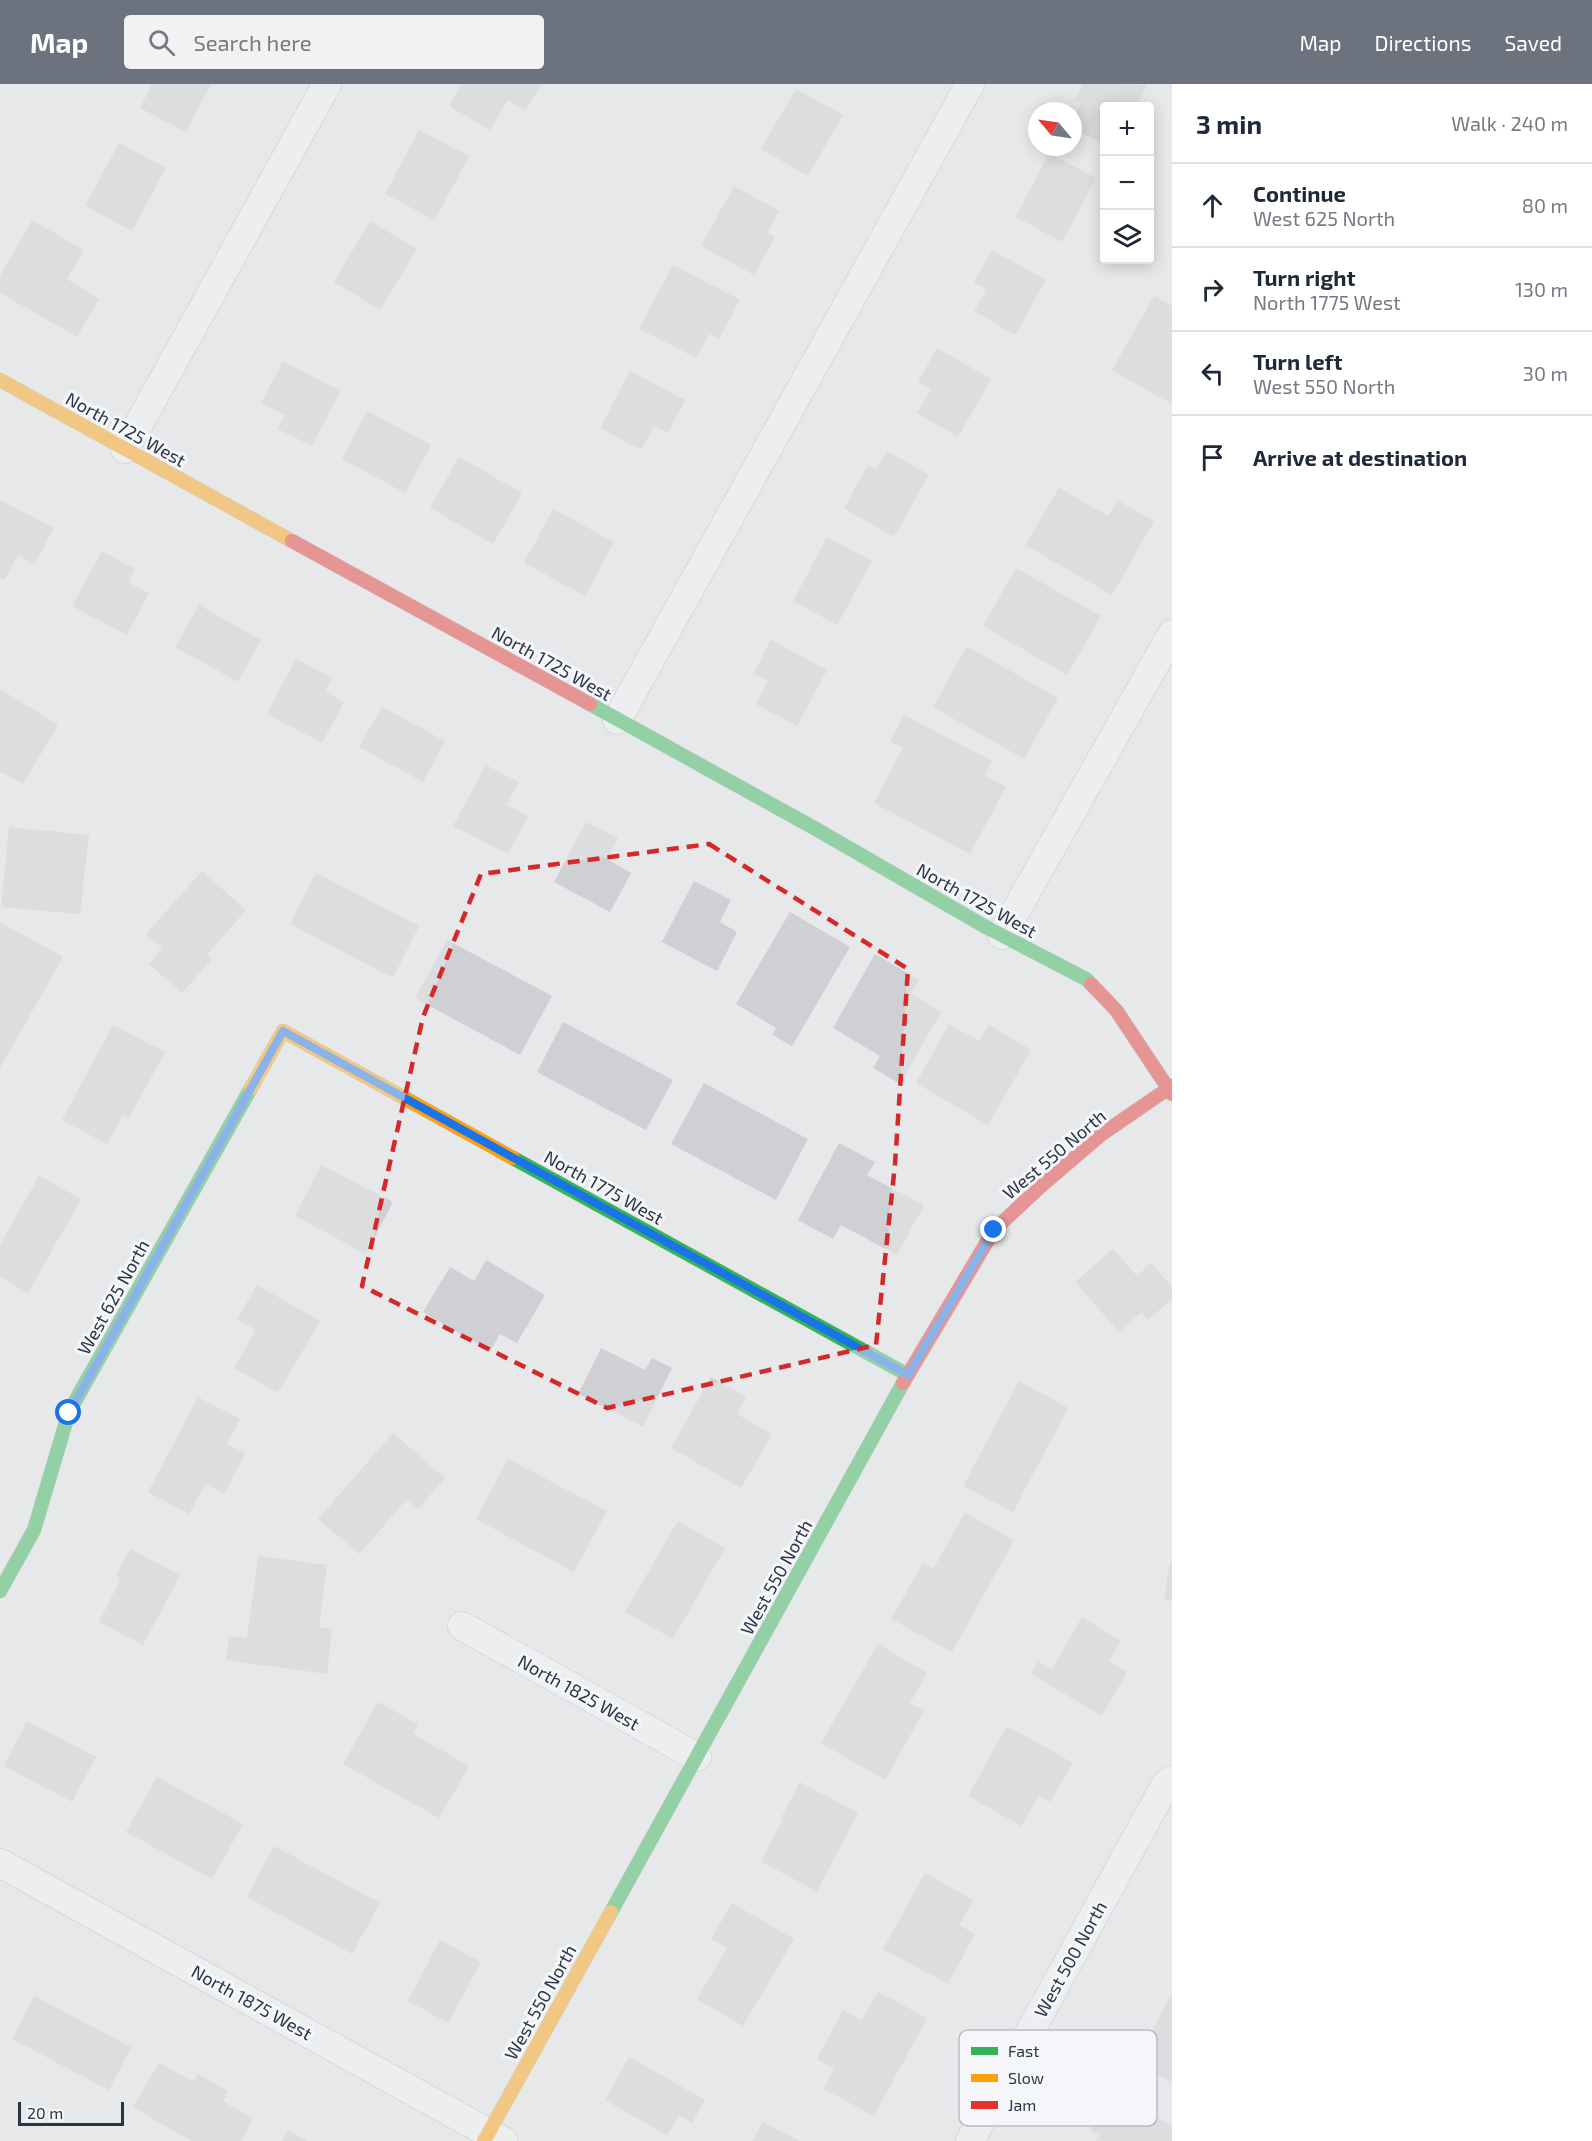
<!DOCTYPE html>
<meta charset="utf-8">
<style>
:root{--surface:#fff;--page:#f2f2f3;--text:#1f2937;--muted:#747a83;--line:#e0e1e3;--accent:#6c737f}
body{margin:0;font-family:"Exo 2",sans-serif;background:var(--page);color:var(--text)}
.controls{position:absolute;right:18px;top:18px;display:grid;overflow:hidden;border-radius:6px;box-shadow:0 3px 15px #0003}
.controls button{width:54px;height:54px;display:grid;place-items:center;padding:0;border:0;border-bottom:2px solid var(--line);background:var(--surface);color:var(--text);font:30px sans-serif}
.compass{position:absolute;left:1028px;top:18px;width:54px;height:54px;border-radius:50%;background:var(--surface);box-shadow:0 3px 15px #0003;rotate:299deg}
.scale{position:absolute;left:18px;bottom:15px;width:106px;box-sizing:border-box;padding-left:6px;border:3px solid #2b3445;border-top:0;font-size:16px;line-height:21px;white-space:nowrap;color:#2b3445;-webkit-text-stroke:4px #f4f6f9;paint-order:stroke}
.stop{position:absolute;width:18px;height:18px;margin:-14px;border:4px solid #1a73e8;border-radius:50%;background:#fff}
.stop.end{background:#1a73e8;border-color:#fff;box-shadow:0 2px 6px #0008}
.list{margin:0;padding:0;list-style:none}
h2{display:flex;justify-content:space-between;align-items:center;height:78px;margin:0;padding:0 24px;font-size:26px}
h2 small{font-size:20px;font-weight:400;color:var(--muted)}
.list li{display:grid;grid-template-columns:39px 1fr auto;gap:18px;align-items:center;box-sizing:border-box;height:84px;padding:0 24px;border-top:2px solid var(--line)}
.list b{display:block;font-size:22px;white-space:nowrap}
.list p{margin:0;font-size:20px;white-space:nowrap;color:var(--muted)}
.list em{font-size:20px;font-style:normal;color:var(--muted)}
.icon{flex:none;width:33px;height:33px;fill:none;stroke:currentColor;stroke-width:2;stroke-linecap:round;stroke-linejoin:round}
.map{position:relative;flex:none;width:1172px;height:2057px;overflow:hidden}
header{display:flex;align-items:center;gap:36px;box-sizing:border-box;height:84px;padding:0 30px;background:var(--accent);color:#fff}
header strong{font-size:28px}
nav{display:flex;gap:33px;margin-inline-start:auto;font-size:21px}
.search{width:420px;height:54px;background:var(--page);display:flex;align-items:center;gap:15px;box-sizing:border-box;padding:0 21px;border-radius:6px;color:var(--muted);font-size:22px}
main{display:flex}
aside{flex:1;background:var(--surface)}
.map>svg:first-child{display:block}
.building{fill:#ced0d3}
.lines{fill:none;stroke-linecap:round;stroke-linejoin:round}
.street-casing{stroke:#c4c6c8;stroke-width:30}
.fast-casing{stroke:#c4c6c8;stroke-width:15}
.slow-casing{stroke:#c4c6c8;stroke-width:15}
.jam-casing{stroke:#c4c6c8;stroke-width:15}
.street{stroke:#f5f6f7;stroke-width:28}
.fast{stroke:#30b455;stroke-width:14}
.slow{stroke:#ff9f0a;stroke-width:14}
.jam{stroke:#e5322d;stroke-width:14}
.route{stroke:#1a73e8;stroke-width:8}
.marked{fill:none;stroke:#d62828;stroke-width:4.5;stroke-dasharray:12 8;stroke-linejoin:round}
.labels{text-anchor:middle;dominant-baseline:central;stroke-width:6;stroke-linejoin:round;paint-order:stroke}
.street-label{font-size:18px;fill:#2b3445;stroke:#f4f6f9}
.key{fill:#f4f6f9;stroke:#b8bcc3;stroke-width:1.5}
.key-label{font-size:16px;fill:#2b3445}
</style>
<header>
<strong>Map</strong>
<div class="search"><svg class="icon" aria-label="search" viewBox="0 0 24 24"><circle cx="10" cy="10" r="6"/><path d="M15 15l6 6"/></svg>Search here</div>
<nav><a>Map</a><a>Directions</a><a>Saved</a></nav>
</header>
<main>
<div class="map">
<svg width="1172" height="2057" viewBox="0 0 1172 2057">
<rect width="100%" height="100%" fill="#e6e8ea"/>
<path class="building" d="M152,0H211L186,48L140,24Z
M462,0H541L526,26L508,16L490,46L449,22Z
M1083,0L1147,1L1136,22H1104V61L1073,44V34L1081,19L1075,16Z
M796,5L843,31L808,92L761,65Z
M419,46L469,72L435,136L385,110Z
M119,59L166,84L132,147L85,122Z
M1049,69L1096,94L1062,158L1016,133Z
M734,102L779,127L767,149L775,153L754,191L701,162Z
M32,136L84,166L67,195L99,215L77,253L0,209V192Z
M370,137L417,165L380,226L334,198Z
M992,166L1046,196L1015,251L974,227L987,206L974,198Z
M673,181L740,216L719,255L709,250L696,274L639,245Z
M1154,212L1172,222V320L1112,286Z
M937,264L991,295L958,353L917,329L931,306L918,298Z
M283,277L340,307L312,362L278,345L285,331L261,319Z
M630,287L685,316L668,349L654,342L641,366L600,344Z
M367,327L431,361L405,409L342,375Z
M887,367L929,391L894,453L844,424L868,381L876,386Z
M459,373L522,409L493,460L430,424Z
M1059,404L1108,432L1117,416L1154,437L1112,511L1025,461Z
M0,416L54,444L35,480L18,471L4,496L0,494Z
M553,425L614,458L585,512L524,479Z
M827,453L872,477L837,541L793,517Z
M102,467L135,485L128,498L149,509L127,551L72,522Z
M1016,484L1101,532L1067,591L983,542Z
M199,521L261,556L238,598L175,563Z
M771,556L827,586L797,642L756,620L768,597L753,590Z
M967,562L1058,614L1024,675L933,623Z
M296,575L332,594L325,608L344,618L322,659L267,630Z
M0,605L58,641L23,700L0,687Z
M382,623L445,657L423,698L359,663Z
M904,631L992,677L985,691L1006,703L970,770L874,719L903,664L890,658Z
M486,681L519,698L507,721L528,732L508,770L453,742Z
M586,738L618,754L607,775L631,789L610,828L554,798Z
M9,743L89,751L80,830L1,823Z
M202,787L246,826L207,871L212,875L182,909L149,880L162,864L146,850Z
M316,789L419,842L393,894L290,840Z
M694,797L731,816L720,838L737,848L717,887L662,858Z
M790,828L850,863L792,962L772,951L776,944L736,920Z
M0,838L63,873L0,984Z
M447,856L552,912L520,971L415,914Z
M875,870L919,896L911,910L941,928L900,1000L873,984L880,972L833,944Z
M563,938L673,996L646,1046L537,988Z
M949,940L979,957L989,941L1031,966L988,1041L916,999Z
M113,941L165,968L129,1034L123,1031L107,1060L62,1036Z
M704,999L808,1055L776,1116L671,1060Z
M839,1059L875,1078L867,1091L924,1121L897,1171L841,1141L833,1155L798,1136Z
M321,1081L393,1118L366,1170L295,1132Z
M39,1092L81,1115L28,1209L0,1193V1161Z
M1113,1165L1137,1192L1151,1179L1172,1203V1215L1148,1236L1142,1228L1119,1248L1075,1198Z
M486,1176L545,1211L517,1259L500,1250L490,1267L423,1228L450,1183L474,1197Z
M257,1201L320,1237L278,1309L234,1284L256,1246L237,1235Z
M601,1264L645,1286L652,1274L672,1284L643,1343L578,1310Z
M711,1293L746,1313L737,1330L772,1350L741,1404L671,1364Z
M1019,1297L1068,1324L1013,1428L963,1402Z
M198,1313L240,1335L227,1360L245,1369L224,1410L205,1400L189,1430L148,1408Z
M393,1349L445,1394L418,1425L407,1415L359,1470L318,1435Z
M508,1375L607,1427L574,1488L476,1435Z
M965,1429L1014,1456L952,1568L891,1535L923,1479L933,1485Z
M678,1437L725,1464L673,1555L625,1528Z
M130,1465L180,1491L143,1561L99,1538L121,1494L116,1491Z
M258,1472L327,1481L319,1543L332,1545L327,1590L226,1576L229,1552L247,1554Z
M1170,1478H1172V1517L1164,1516Z
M1082,1533L1121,1557L1109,1577L1127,1588L1102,1632L1031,1590L1038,1577L1052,1585Z
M878,1560L927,1589L910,1619L924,1627L885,1696L821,1659Z
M378,1618L418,1640L413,1650L469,1682L439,1734L343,1680Z
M27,1637L96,1673L72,1718L4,1682Z
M1007,1642L1073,1679L1050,1718L1039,1711L1021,1742L968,1712Z
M157,1693L243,1740L212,1795L126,1748Z
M800,1698L858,1729L817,1807L761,1778L783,1735L781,1734Z
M274,1762L380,1819L352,1870L247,1813Z
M925,1789L973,1816L959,1841L975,1850L948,1900L883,1865Z
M732,1819L794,1855L743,1942L697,1915L727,1864L711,1855Z
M440,1856L481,1878L448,1939L408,1917Z
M878,1908L927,1934L874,2032L824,2005L834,1984L817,1975L843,1926L862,1936Z
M1172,1909V1998L1135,1979Z
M34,1912L131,1963L109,2006L12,1955Z
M629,1973L705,2016L692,2039L679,2031L667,2051L605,2016Z
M159,1979L193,1998L198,1990L228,2007L223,2017L253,2035L241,2057H191L133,2023Z
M1110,2008L1172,2041V2057H1095L1099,2051L1090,2047Z
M763,2038L799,2057H752Z
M288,2046L308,2057H282Z"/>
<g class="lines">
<defs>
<path id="street" d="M125,365L327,0
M617,636L970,0
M1002,851L1172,550
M462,1542L697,1673
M0,1779L503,2057
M970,2057L1166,1700L1172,1696"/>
<path id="fast" d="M590,620L816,745L984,842L1086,895L1091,900
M513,1074L908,1291
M0,1507L34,1446L69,1328L251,1004
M611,1828L903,1299"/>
<path id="slow" d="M0,296L292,457
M251,1004L283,947L513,1074
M484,2057L611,1828"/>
<path id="jam" d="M292,457L590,620
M1091,900L1116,926L1172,1010
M903,1299L994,1146L1040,1103L1102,1050L1172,1002"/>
</defs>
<use href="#street" class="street-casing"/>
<use href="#fast" class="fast-casing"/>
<use href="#slow" class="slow-casing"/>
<use href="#jam" class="jam-casing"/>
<use href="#street" class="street"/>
<use href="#fast" class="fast"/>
<use href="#slow" class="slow"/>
<use href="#jam" class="jam"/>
</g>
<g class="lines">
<path class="route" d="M69,1329L283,947L908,1291L994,1146"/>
</g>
<path d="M0 0H1172V2057H0ZM709,760L908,885L895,1080L876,1261L607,1324L362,1202L423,933L481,790Z" fill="#e6e8ea" fill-opacity=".55" fill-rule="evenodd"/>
<path class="marked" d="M709,760L908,885L895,1080L876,1261L607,1324L362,1202L423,933L481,790Z"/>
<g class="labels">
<g class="street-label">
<text transform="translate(126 345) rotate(29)">North 1725 West</text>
<text transform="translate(552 579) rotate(29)">North 1725 West</text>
<text transform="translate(977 816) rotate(29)">North 1725 West</text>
<text transform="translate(1054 1070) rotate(-40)">West 550 North</text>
<text transform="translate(604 1103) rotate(29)">North 1775 West</text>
<text transform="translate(113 1213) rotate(-61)">West 625 North</text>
<text transform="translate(776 1493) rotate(-61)">West 550 North</text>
<text transform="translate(579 1608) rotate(29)">North 1825 West</text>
<text transform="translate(1070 1875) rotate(-61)">West 500 North</text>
<text transform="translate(252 1918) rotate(29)">North 1875 West</text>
<text transform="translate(540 1918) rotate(-61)">West 550 North</text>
</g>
</g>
<rect x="959" y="1946" width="198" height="96" rx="9" class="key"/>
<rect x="971" y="1963" width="27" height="8" fill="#30b455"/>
<rect x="971" y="1990" width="27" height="8" fill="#ff9f0a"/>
<rect x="971" y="2017" width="27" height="8" fill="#e5322d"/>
<g class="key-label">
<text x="1008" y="1973">Fast</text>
<text x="1008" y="2000">Slow</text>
<text x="1008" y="2027">Jam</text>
</g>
</svg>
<div class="controls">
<button>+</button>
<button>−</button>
<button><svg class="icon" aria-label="layers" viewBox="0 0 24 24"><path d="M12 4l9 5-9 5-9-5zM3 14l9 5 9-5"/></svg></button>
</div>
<svg class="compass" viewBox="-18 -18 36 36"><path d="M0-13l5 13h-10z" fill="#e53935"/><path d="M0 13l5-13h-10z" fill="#747a83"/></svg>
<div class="scale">20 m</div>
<div class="stop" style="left:69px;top:1329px"></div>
<div class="stop end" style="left:994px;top:1146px"></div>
</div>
<aside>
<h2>3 min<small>Walk · 240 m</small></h2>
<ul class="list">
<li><svg class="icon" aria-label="ahead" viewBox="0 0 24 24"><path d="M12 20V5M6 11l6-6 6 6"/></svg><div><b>Continue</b><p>West 625 North</p></div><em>80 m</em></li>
<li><svg class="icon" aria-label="right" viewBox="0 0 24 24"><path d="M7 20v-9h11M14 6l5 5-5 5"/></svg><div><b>Turn right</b><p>North 1775 West</p></div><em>130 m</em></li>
<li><svg class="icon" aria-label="left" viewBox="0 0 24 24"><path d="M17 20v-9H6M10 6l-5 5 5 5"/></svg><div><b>Turn left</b><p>West 550 North</p></div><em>30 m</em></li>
<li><svg class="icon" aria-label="arrive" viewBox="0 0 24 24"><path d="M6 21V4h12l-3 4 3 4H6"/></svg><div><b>Arrive at destination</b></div></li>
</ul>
</aside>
</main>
